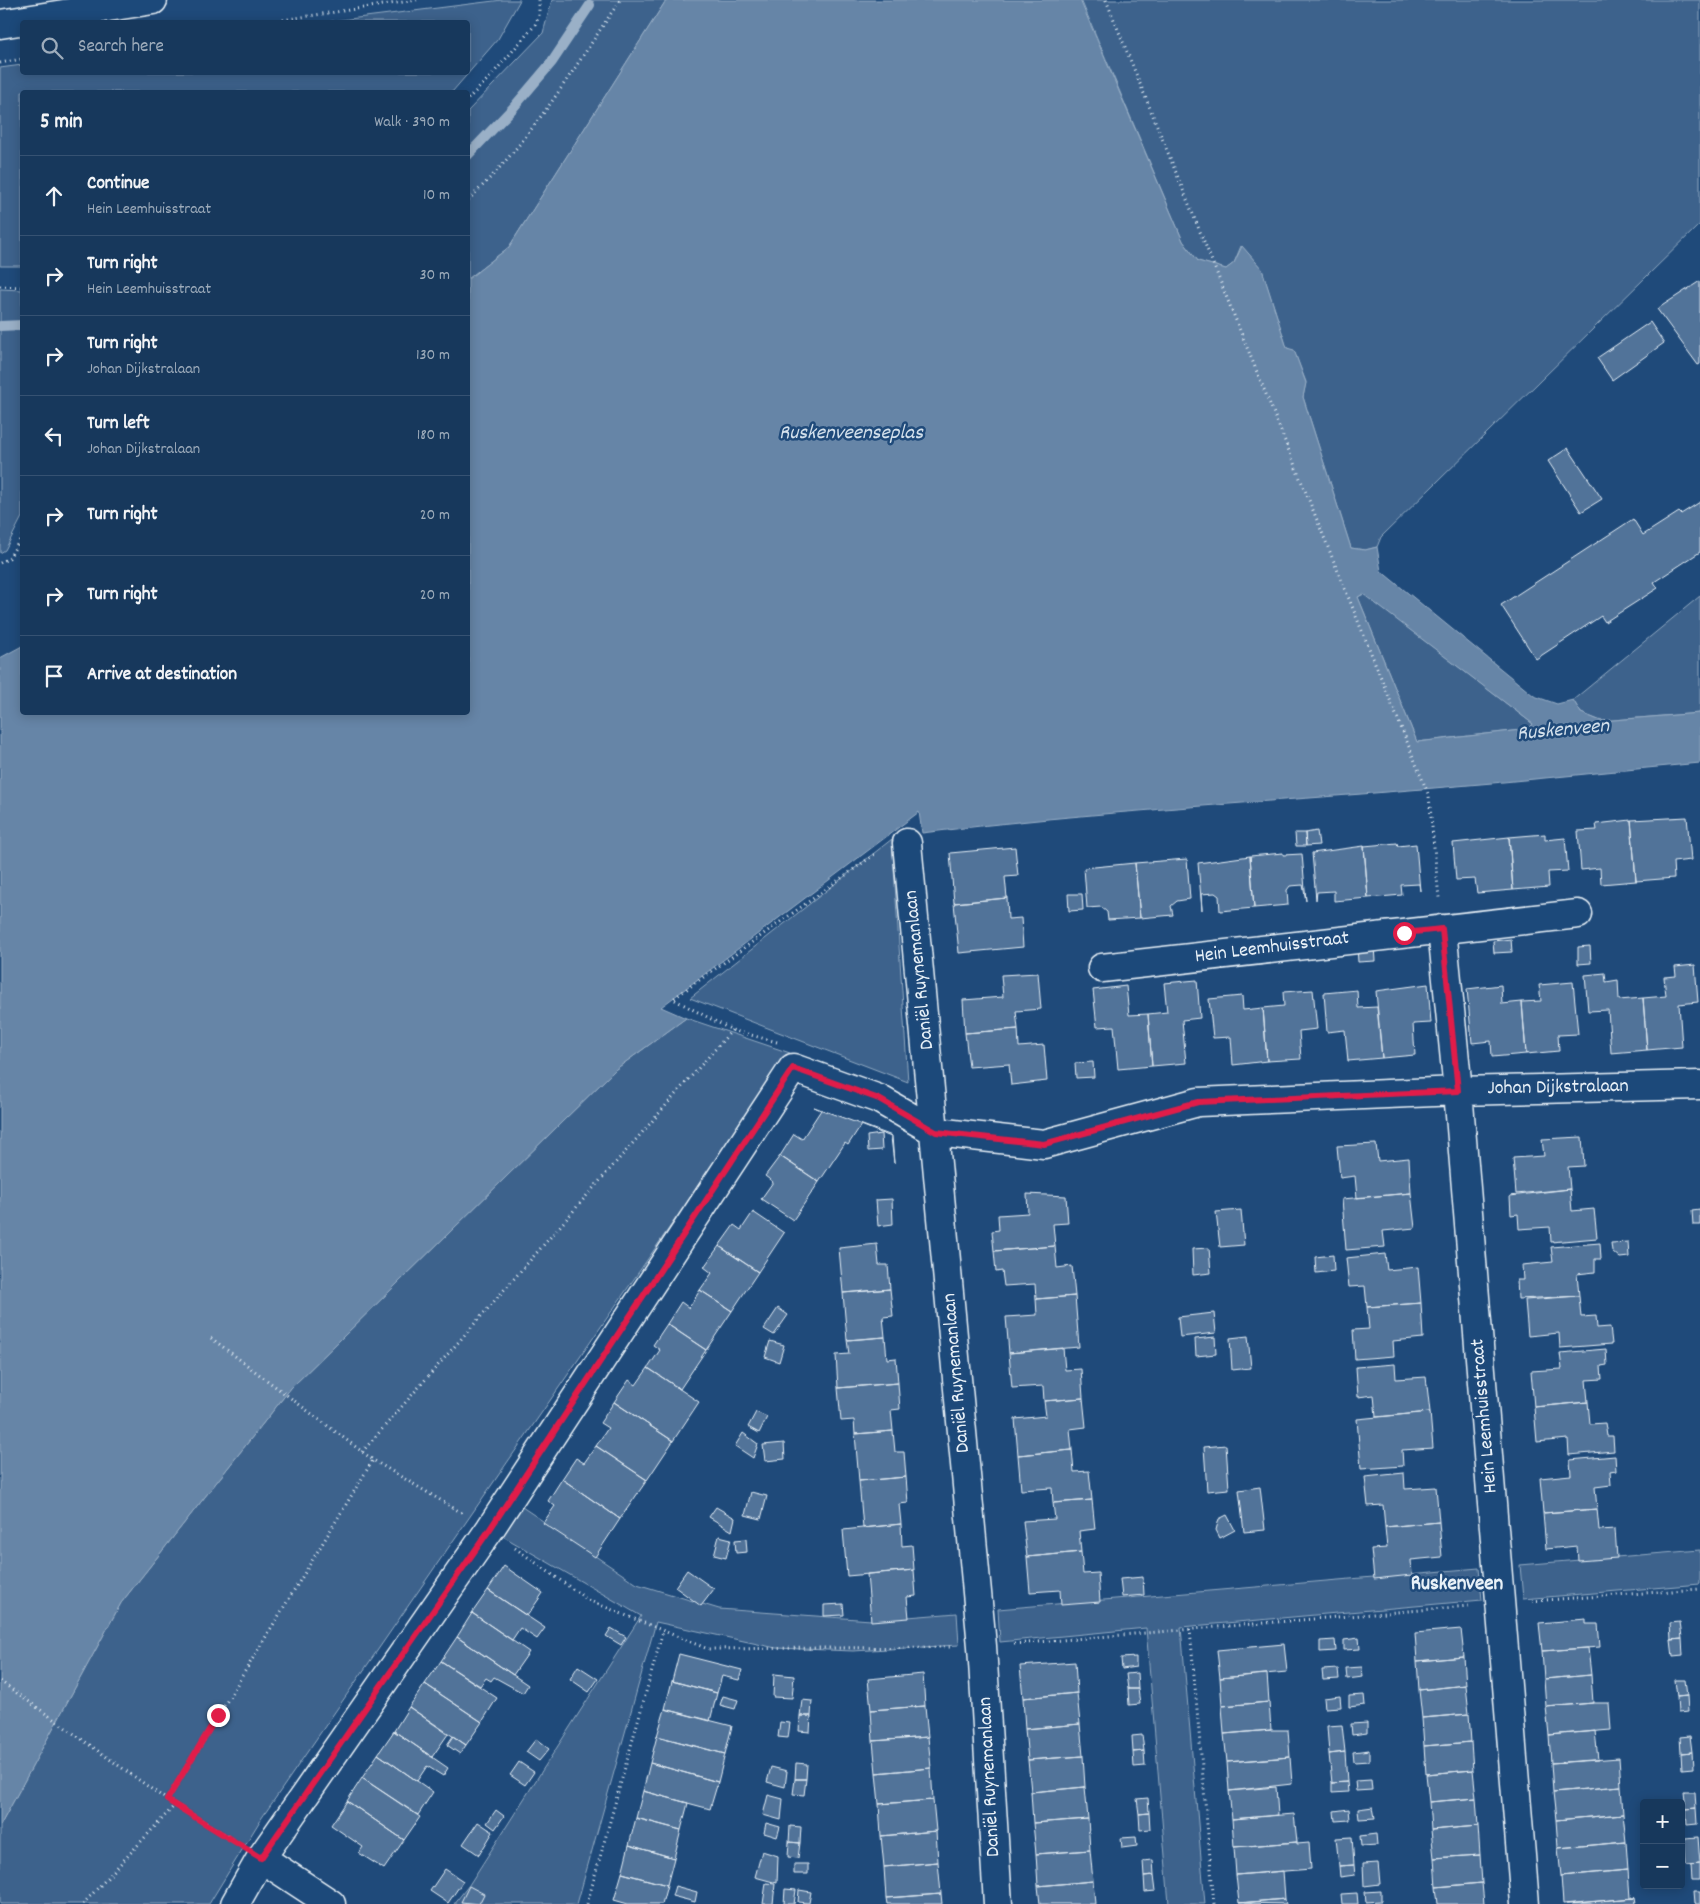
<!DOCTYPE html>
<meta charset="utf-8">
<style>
:root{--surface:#17385c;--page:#244365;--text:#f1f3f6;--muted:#9eacbb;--line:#365272}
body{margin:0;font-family:Dekko,sans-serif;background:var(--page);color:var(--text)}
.controls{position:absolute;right:15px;bottom:15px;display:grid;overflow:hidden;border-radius:5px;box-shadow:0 2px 12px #0003}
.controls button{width:45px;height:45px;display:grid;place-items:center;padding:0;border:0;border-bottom:1px solid var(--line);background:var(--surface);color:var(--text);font:25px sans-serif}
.stop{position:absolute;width:15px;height:15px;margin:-11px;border:4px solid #e11d48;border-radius:50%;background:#fff}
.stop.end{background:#e11d48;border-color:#fff;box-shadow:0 1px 5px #0008}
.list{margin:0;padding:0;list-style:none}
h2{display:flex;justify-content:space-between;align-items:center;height:65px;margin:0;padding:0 20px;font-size:21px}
h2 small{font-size:16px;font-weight:400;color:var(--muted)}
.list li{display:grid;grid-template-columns:32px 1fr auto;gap:15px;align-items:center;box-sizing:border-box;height:80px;padding:0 20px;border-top:1px solid var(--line)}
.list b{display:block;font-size:19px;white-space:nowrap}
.list p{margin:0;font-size:16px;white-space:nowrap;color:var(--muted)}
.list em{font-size:16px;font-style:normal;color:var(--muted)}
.icon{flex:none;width:28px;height:28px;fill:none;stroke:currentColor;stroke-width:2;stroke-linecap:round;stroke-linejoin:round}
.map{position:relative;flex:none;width:1700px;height:1904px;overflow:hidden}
.search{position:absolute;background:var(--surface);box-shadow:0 2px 12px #0003;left:20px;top:20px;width:450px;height:55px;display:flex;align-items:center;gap:12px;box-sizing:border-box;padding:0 18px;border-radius:5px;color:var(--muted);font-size:19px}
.panel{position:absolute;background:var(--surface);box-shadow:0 2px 12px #0003;left:20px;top:90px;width:450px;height:625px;border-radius:5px}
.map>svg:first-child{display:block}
.green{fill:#3c628c;stroke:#92aac2}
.water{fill:#6685a7;stroke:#9ab0c7;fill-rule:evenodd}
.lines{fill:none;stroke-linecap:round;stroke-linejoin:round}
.stream{stroke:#9ab0c7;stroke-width:10}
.building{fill:#517399;stroke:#e8f1f8}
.minor-casing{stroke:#e8f1f8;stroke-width:31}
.secondary-casing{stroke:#e8f1f8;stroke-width:31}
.path{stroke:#e8f1f8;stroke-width:3;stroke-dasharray:1 4;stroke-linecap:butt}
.minor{stroke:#1f4a7a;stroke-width:28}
.secondary{stroke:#1f4a7a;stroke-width:28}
.route{stroke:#e11d48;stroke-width:6}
.labels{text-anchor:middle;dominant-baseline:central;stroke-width:5;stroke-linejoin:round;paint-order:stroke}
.street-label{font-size:20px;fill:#e8f1f8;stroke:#1f4a7a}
.water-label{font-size:21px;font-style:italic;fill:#d4e1ec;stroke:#1f4a7a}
.neighbourhood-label{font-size:21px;font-weight:bold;fill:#e8f1f8;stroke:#1f4a7a}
</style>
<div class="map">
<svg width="1700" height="1904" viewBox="0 0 1700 1904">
<rect width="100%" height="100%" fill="#1f4a7a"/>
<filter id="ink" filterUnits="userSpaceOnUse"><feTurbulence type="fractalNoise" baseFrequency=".02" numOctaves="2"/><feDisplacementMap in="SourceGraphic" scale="10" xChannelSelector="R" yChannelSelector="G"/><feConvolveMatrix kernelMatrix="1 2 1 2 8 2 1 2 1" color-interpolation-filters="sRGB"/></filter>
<g filter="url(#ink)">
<path class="green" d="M502,0H520L498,39L452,92H22V266H0V68L22,65V72H468V22H325Z
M552,0H664L665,2L509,247L468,279V111L543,33Z
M1081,0H1700V224L1381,537L1377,547L1365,550L1351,548L1303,397L1306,382L1294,351L1287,348L1262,270L1241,246L1234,263L1226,269L1198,261L1183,241Z
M0,289L22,290V517L5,550L0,553Z
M1364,594L1533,724L1529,729L1417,742L1358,597Z
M1700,596V713L1601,721L1581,713L1573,700Z
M892,839L908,1082L690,998Z
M686,1018L790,1053L261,1819L209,1904H0V1826L121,1603L291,1388L616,1069Z
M519,1505L637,1584L719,1609L871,1620L957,1613L959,1645L853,1651L776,1648L656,1622L577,1904H454L469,1885L641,1616L499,1534Z
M1700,1550V1584L1523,1599L1520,1565Z
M1479,1568L1482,1600L1181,1627L1205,1904H1169L1146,1628L1000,1642L998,1609Z"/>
<path class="water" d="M670,0H1080L1183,241L1198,261L1226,269L1234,263L1242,246L1262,269L1287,348L1294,350L1306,383L1303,397L1351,548L1365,550L1377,547L1381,571L1534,696L1557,704L1573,700L1581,713L1601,721L1700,713V763C1611,771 1523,781 1434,788C1264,803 1092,811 922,833L919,812L661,1007L686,1018L616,1069L291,1388L121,1603L0,1826V658L22,646V712H468V279L509,247L665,2ZM1363,594L1533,724L1529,729L1417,742L1358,597Z"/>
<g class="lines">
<path class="stream" d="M468,155L513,108L552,62L590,5
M0,326L22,325"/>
</g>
<path class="building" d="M1700,281V364L1698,365L1657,309Z
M1650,322L1664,343L1612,380L1597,358Z
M1568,448L1602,499L1581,512L1548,461Z
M1700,502V552L1654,582L1658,588L1605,622L1601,616L1536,659L1501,605L1633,519L1643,535L1679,512L1681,514Z
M1687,817L1691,860L1673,862L1674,878L1636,881L1631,820Z
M1631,820L1636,881L1601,884L1600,868L1581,870L1578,831L1597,830L1596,824Z
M1317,831L1319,845L1306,846L1305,833Z
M1295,833H1305L1306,846H1296Z
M1545,834V840L1565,838L1568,871L1548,872L1549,887L1513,890L1509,837Z
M1509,837L1513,890L1477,893L1475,879L1456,880L1453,843Z
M1397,843L1398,846L1416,844L1420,891L1419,884L1401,885L1402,895L1368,898L1364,846Z
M1364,846L1368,898L1334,901V891L1317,892L1316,900L1312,853Z
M1015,847L1018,876L1005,877L1007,898L954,903L950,853Z
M1283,853V855L1302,854L1306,901L1303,885L1290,886L1287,890L1288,905L1254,908L1250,856Z
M1250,856L1254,908L1220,911L1219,896L1215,893L1201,894L1202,910L1198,863Z
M1187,859L1190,899L1177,901L1171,906L1173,915L1140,918L1135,863Z
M1135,863L1140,918L1108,920L1107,912L1101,907L1087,908L1084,868Z
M1068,894H1082L1083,910L1069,911Z
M1007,898L1008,919L1021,918L1023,947L959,953L954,903Z
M1511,939L1512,952L1494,953L1493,941Z
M1374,946L1375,961L1358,962L1357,947Z
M1590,946L1591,963L1578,964V947Z
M1695,965L1698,1002L1679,1004L1682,1047L1647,1050L1643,998L1666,996L1664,977L1676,976L1675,967Z
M1038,973L1041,1009L1016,1011L1018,1029L965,1033L963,1000L1003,997L1001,975Z
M1605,973L1606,982L1618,980L1619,1000L1643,998L1647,1050L1611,1053L1608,1010L1588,1011L1585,975Z
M1197,980L1200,1018L1182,1020L1186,1063L1152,1066L1148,1014L1167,1012L1164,983Z
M1573,982L1578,1034L1558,1035L1559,1051L1526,1054L1522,1002L1541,1001L1539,985Z
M1428,984L1431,1023L1413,1024L1415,1055L1382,1058L1376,991Z
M1501,985L1502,1004L1522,1002L1526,1054L1492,1057L1491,1041L1472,1043L1467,989Z
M1126,986L1129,1015L1148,1014L1152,1066L1118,1069L1114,1026L1097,1027L1093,990Z
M1313,990L1317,1029L1299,1031L1301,1059L1267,1061L1263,1008L1284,1006L1283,992Z
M1357,990L1358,1008L1377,1007L1382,1058L1348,1061L1345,1030L1327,1032L1324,993Z
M1242,996L1243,1010L1263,1008L1267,1061L1233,1065L1231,1037L1213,1038L1209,999Z
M1018,1029L1019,1047L1044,1045L1047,1081L1011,1085L1009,1064L969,1067L965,1033Z
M1093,1062L1094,1077L1076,1078L1075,1063Z
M814,1107L892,1136L894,1163L891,1137L861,1125L848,1145L845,1143L819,1182L780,1156L794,1134L802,1139L821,1110Z
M881,1134L882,1150L868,1151L867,1136Z
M1582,1137L1584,1166L1568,1167L1570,1189L1516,1194L1513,1158L1544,1156L1542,1139Z
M1376,1144L1378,1161L1409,1158L1411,1193L1357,1198L1355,1176L1340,1178L1337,1146Z
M780,1156L819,1182L793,1220L761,1199L773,1182L765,1176Z
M1570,1189L1572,1211L1594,1209L1597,1238L1551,1242L1550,1227L1519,1229L1518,1214L1511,1215L1510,1196Z
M1411,1193L1415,1228L1383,1231L1385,1247L1346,1250L1342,1199Z
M1027,1194L1066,1196L1068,1223L1053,1224L1055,1246L994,1251L992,1231L999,1230L998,1215L1028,1213Z
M892,1199L893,1224L878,1226L876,1200Z
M1700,1209V1225H1693L1692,1210Z
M1241,1210L1244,1245L1220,1247L1216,1212Z
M753,1212L784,1233L758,1272L719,1246L734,1225L741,1230Z
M1628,1242L1629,1257L1620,1258L1612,1251L1611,1243Z
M1600,1243L1601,1259H1595V1272L1577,1274L1579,1296L1518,1299L1517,1280H1523L1522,1265L1553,1262L1551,1247Z
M877,1244L879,1265H888L890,1289L843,1293L839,1248Z
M719,1246L758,1272L732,1311L700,1290L712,1273L704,1267Z
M1055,1246L1057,1268L1072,1266L1075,1296L1036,1299L1035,1284L1004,1286L1002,1271L996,1272L994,1251Z
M1209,1248L1211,1273L1193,1275L1192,1249Z
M1385,1254L1387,1270L1418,1267L1421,1303L1367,1307L1365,1286L1349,1287L1346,1258Z
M1333,1255L1334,1271L1316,1273L1315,1257Z
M890,1289L893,1316L883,1317L885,1337L847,1340L843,1293Z
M700,1290L732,1311L706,1350L667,1324L681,1302L689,1308Z
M1075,1296L1079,1347L1009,1353L1006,1317L1037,1315L1036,1299Z
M1579,1296L1581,1317L1596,1316L1597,1328L1610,1327L1612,1344L1560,1348L1559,1333L1528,1336L1525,1300Z
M1421,1303L1423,1338L1393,1341L1394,1356L1355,1359L1353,1330L1369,1329L1367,1307Z
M778,1308L788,1315L774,1335L764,1329Z
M1214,1313L1216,1333L1180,1337L1178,1317Z
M667,1324L706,1350L680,1389L648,1368L660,1350L653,1345Z
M1248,1336L1251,1368L1232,1370L1230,1338Z
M885,1337L887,1359L896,1358L898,1383L838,1388L836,1355L849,1354L847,1340Z
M1215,1337L1216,1354L1196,1356L1195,1339Z
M770,1341L784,1345L779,1362L765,1357Z
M1063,1348L1065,1370L1081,1369L1083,1398L1044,1401L1043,1386L1012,1388L1009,1353Z
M1606,1349L1607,1365L1601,1366L1602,1379L1586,1380L1588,1402L1534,1407L1531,1371L1562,1369L1560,1353Z
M1395,1364L1396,1379L1426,1377L1430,1412L1376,1417L1374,1395L1358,1397L1356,1367Z
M648,1368L699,1402L673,1441L614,1402L629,1380L636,1385Z
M898,1383L900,1409L891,1410L893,1431L855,1434L854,1420L841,1421L838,1388Z
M1083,1398L1086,1427L1070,1429L1072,1450L1018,1455L1015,1419L1046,1416L1044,1401Z
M614,1402L673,1441L647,1480L596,1446L608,1428L600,1423Z
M1588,1402L1590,1424L1605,1423L1607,1436H1613L1614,1451L1569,1455L1568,1439L1537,1442L1534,1407Z
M756,1412L767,1417L759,1433L748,1427Z
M1430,1412L1433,1448L1402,1450L1403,1466L1361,1469L1357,1419Z
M893,1431L895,1452H904L906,1477L859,1481L855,1434Z
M743,1433L758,1444L753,1458L735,1446Z
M784,1443L785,1459L765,1461L763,1445Z
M1226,1445L1229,1489L1207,1491L1204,1447Z
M596,1446L647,1480L620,1519L562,1479L576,1458L584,1463Z
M1072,1450L1074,1472L1089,1471L1092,1500L1053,1503L1052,1488L1021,1490L1018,1455Z
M1615,1456L1616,1471L1610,1472L1611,1485L1595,1487L1597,1509L1543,1513L1540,1478L1571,1475L1570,1460Z
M1404,1473L1405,1489L1436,1487L1439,1522L1385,1527L1383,1505L1368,1506L1365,1477Z
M906,1477L908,1503L899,1504L901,1524L863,1528L859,1481Z
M562,1479L620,1519L595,1557L543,1523L555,1506L548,1501Z
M1260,1487L1265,1530L1244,1532L1239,1490Z
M751,1492L767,1496L761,1519L745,1515Z
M1092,1500L1095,1529L1079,1531L1081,1552L1027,1557L1023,1521L1055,1519L1053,1503Z
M716,1507L735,1518L732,1531L709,1517Z
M1597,1509L1599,1530L1615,1529L1617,1558L1578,1561L1577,1546L1546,1549L1543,1513Z
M1227,1515L1235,1530L1220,1538L1216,1530L1219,1519Z
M1439,1522L1442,1557L1411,1560L1412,1575L1374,1579L1371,1549L1387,1548L1385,1527Z
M901,1524L902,1546L912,1545L914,1570L847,1576L843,1530Z
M719,1536L731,1539L726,1558L714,1555Z
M746,1539L747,1552L736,1553L735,1540Z
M1081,1552L1083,1574L1098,1573L1100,1602L1061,1605L1060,1590L1030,1592L1027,1557Z
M504,1566L543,1593L527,1616L488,1590Z
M687,1570L714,1589L701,1606L675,1587Z
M914,1570L916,1596L907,1597L909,1618L871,1621L867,1574Z
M1143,1577L1144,1595L1122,1597L1120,1579Z
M488,1590L545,1628L537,1639L520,1628L512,1640L472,1613Z
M843,1604L844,1615L824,1616V1605Z
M472,1613L529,1652L513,1675L457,1637Z
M1586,1619V1624H1598L1600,1647L1542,1651L1539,1623Z
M1680,1622L1682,1639L1671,1640L1670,1623Z
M611,1628L626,1637L621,1645L606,1636Z
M1461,1629L1464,1657L1417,1661L1415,1633Z
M457,1637L528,1685L523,1693L494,1677L491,1681L486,1678L480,1686L441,1661Z
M1359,1638L1360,1649L1344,1650V1640Z
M1682,1639L1683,1656L1673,1657L1671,1640Z
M1335,1640L1336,1651L1320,1652V1641Z
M1284,1644L1287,1672L1220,1678L1217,1650Z
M1588,1648L1591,1675L1544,1679L1542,1651Z
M679,1654L742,1670L739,1680L722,1676L717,1693L672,1681Z
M1136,1657V1667L1122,1669L1121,1658Z
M1464,1657L1466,1685L1419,1690L1417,1661Z
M441,1661L497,1698L482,1722L425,1684Z
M1075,1662L1077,1693L1023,1698L1020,1666Z
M578,1666L598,1679L589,1692L570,1679Z
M1362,1667L1363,1677L1347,1679L1346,1668Z
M1338,1669L1339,1679L1323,1680L1322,1670Z
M1137,1673L1138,1689H1128L1126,1674Z
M774,1674L794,1676L792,1698L773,1697Z
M923,1674L925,1706L871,1710L868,1679Z
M1267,1674L1269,1702L1222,1706L1220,1678Z
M1591,1675L1593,1703L1546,1707L1544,1679Z
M1675,1680H1685L1687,1696L1677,1697Z
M672,1681L717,1693L710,1721L665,1709Z
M425,1684L482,1722L466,1745L409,1707Z
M1466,1685L1469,1714L1422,1718L1419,1690Z
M1128,1689H1138L1140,1704L1129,1705Z
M1077,1693L1080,1724L1025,1729L1023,1698Z
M1364,1695L1365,1705L1349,1707V1696Z
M723,1696L738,1700L735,1709L720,1705Z
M1340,1696L1341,1707L1325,1708L1324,1698Z
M1687,1696L1688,1712L1678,1713L1677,1697Z
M802,1700L812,1701L811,1716H800Z
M1269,1702L1271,1730L1224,1734L1222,1706Z
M1593,1703H1609L1611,1730L1549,1735L1546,1707Z
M925,1706L928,1737L873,1741L871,1710Z
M409,1707L448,1734L432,1757L394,1731Z
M665,1709L732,1726L725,1754L657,1736Z
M1469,1714L1471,1742L1424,1746L1422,1718Z
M800,1716H811L810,1732L799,1731Z
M780,1722L790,1723L788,1738L778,1737Z
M1367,1723V1733L1352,1735L1351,1724Z
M1080,1724L1083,1756L1028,1760L1025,1729Z
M1342,1725L1345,1752L1329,1754L1327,1726Z
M1271,1730H1288L1290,1757L1227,1762L1224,1734Z
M394,1731L448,1768L443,1776L427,1766L417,1781L378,1754Z
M1595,1731L1598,1760L1551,1763L1549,1735Z
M1142,1735L1144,1751L1133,1752L1132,1736Z
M453,1736L466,1745L460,1754L447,1745Z
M657,1736L725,1754L718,1782L650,1763Z
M1690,1736L1692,1752L1681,1753L1680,1737Z
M928,1737L931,1768L876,1773L873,1741Z
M536,1739L549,1749L539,1761L526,1752Z
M1471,1742L1473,1770L1426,1774L1424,1746Z
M1369,1750V1761L1354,1762L1353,1752Z
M1144,1751L1145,1766L1134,1767L1133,1752Z
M1345,1752L1347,1782L1332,1783L1329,1754Z
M1692,1752L1693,1768L1682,1769L1681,1753Z
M378,1754L433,1792L418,1815L362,1778Z
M1083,1756L1085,1787L1031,1792L1028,1760Z
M1290,1757L1292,1784L1229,1791L1227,1762Z
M1619,1758L1621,1786L1553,1792L1551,1763Z
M519,1762L534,1772L525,1785L510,1775Z
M650,1763L718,1782L710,1809L643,1791Z
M796,1763L807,1764L806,1779H795Z
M771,1767L787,1771L785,1787L767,1782Z
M931,1768L933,1800L879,1804L876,1773Z
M1473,1770L1476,1798L1429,1802L1426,1774Z
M362,1778L420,1817L404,1840L347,1801Z
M795,1779H806L804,1795L793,1794Z
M1371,1780L1372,1790L1356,1791L1355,1781Z
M1347,1782L1348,1792L1332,1793V1783Z
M1621,1786L1623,1814L1556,1820L1553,1792Z
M1085,1787L1088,1819L1033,1823L1031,1792Z
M1276,1787L1278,1815L1232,1819L1229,1791Z
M643,1791L688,1803L681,1830L636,1818Z
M1684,1792H1695L1696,1808L1686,1809Z
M768,1795L783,1799L781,1820L763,1815Z
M1148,1798L1149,1813L1139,1814L1137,1799Z
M1476,1798L1478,1826L1431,1830L1429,1802Z
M933,1800L936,1831L881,1836L879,1804Z
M347,1801L404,1840L384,1869L359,1853L363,1847L331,1825Z
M1373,1807L1375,1818L1359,1819L1358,1809Z
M1696,1808L1697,1824L1687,1825L1686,1809Z
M1349,1809L1350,1820L1335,1821L1334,1811Z
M496,1810L504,1816L495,1829L487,1823Z
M1149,1813L1150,1829L1140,1830L1139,1814Z
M1294,1814L1297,1842L1234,1847L1232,1819Z
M1623,1814L1626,1842L1558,1848L1556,1820Z
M636,1818L681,1830L674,1858L629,1845Z
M1088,1819L1090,1850L1036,1854L1033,1823Z
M478,1822L493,1832L479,1855L463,1844Z
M766,1823L780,1827L777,1837L764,1833Z
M790,1826L801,1827L800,1843L789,1842Z
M1478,1826L1480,1855L1434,1858L1431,1830Z
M936,1831L938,1862L884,1867L881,1836Z
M1376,1834L1377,1845L1361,1846L1360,1836Z
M1136,1837L1137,1846L1122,1848L1121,1838Z
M1352,1837L1354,1865L1339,1866L1336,1838Z
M1698,1837L1700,1864L1686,1865L1684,1838Z
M789,1842L800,1843L798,1858L788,1857Z
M1297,1842V1844L1309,1843L1311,1869L1236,1875L1234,1847Z
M1626,1842L1628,1870L1561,1876L1558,1848Z
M629,1845L674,1858L667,1885L622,1873Z
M1090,1850L1093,1881L1038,1886L1036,1854Z
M762,1851L778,1856L777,1883L755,1877Z
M1480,1855L1482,1883L1436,1887L1434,1858Z
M1153,1860L1154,1875L1144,1876L1143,1861Z
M938,1862L941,1894L886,1898L884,1867Z
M1378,1863L1380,1884L1364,1886L1363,1864Z
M794,1864H808V1874H794Z
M1700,1864V1880H1692L1691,1865Z
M1354,1865L1355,1875L1340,1877L1339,1866Z
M445,1869L463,1881L448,1903L430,1891Z
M1628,1870L1630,1898H1634L1563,1904L1561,1876Z
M1283,1871L1285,1899L1239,1903L1236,1875Z
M622,1873L667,1885L662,1904H628L614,1900Z
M1154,1875L1156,1891L1145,1892L1144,1876Z
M1093,1881L1095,1904H1040L1038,1886Z
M766,1883L775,1884L773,1904H763Z
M1482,1883L1484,1904H1438L1436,1887Z
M469,1886L484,1894L479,1904L461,1902Z
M675,1886L697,1892L695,1902L672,1896Z
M785,1889L796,1890L794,1904H784Z
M799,1890L811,1892L809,1903L798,1902Z
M1381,1891V1901L1366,1902L1365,1892Z
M1693,1892H1700V1904H1694Z
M1357,1893L1358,1904H1342L1341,1894Z
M941,1894L942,1904H887L886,1898Z
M1634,1898L1635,1904H1566Z
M1285,1899L1286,1904L1239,1903Z"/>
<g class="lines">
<defs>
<path id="minor" d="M907,843L982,1646L998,1904
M1442,929L1458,1091L1525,1904
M1102,968L1578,914
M261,1858L331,1904
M235,1904L261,1858L490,1529L793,1068L879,1099L936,1132L1044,1144L1198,1102L1458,1091L1700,1085"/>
<path id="secondary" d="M0,24L153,0"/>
</defs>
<use href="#minor" class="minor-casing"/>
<use href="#secondary" class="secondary-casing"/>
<path class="path" d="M1106,0L1429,796L1439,898
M268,22L417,0
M0,63L22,59
M468,99L491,76L535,25L539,16V0
M468,200C530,142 573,70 620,0
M0,286L22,287
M0,563L9,558L22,536
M777,1042L732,1030L673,999L875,854
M211,1338L373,1460L462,1513
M362,1452L732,1030
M515,1548L588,1600L708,1649L950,1647
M1532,1601L1700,1589
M1190,1629L1214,1904
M1014,1644L1468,1606
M0,1681L167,1800L235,1841
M167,1800L373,1460
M83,1904L175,1805
M587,1904L663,1631"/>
<use href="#minor" class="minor"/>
<use href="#secondary" class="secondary"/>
</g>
</g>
<g class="lines" filter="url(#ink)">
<path class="route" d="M218,1715L167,1800L261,1858L490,1529L793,1068L879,1099L936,1132L1044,1144L1198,1102L1458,1091L1442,929L1404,933"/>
</g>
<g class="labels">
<g class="street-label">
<text transform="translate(1272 948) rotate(-7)">Hein Leemhuisstraat</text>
<text transform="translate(920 970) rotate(-96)">Daniël Ruynemanlaan</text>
<text transform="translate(1558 1088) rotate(-1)">Johan Dijkstralaan</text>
<text transform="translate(957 1373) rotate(-95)">Daniël Ruynemanlaan</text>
<text transform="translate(1485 1416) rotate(-95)">Hein Leemhuisstraat</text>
<text transform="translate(990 1777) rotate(-93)">Daniël Ruynemanlaan</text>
</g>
<g class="water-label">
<text x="851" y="434">Ruskenveenseplas</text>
<text transform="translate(1563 731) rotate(-5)">Ruskenveen</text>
</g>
<g class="neighbourhood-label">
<text x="1457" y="1585">Ruskenveen</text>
</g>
</g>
</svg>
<div class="controls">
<button>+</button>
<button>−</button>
</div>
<div class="stop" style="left:1404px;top:933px"></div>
<div class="stop end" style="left:218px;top:1715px"></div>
<div class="search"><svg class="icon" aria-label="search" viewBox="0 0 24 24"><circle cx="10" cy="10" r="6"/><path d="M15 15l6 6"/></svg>Search here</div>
<section class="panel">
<h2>5 min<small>Walk · 390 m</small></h2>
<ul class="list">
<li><svg class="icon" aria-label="ahead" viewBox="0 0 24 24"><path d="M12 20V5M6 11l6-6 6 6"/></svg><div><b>Continue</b><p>Hein Leemhuisstraat</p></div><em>10 m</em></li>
<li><svg class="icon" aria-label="right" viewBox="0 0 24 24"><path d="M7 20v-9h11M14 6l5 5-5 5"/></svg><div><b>Turn right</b><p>Hein Leemhuisstraat</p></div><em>30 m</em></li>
<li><svg class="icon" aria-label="right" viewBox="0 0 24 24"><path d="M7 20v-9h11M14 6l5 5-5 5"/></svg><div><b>Turn right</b><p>Johan Dijkstralaan</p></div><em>130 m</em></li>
<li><svg class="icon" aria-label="left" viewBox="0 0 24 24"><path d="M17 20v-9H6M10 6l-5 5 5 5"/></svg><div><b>Turn left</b><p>Johan Dijkstralaan</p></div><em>180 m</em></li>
<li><svg class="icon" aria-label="right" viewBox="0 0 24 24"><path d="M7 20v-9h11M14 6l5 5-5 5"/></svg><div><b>Turn right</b></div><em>20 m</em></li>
<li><svg class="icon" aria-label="right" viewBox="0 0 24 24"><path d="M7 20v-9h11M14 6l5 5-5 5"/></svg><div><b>Turn right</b></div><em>20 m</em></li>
<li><svg class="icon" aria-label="arrive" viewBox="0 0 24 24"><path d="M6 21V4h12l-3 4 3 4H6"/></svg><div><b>Arrive at destination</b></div></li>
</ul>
</section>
</div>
